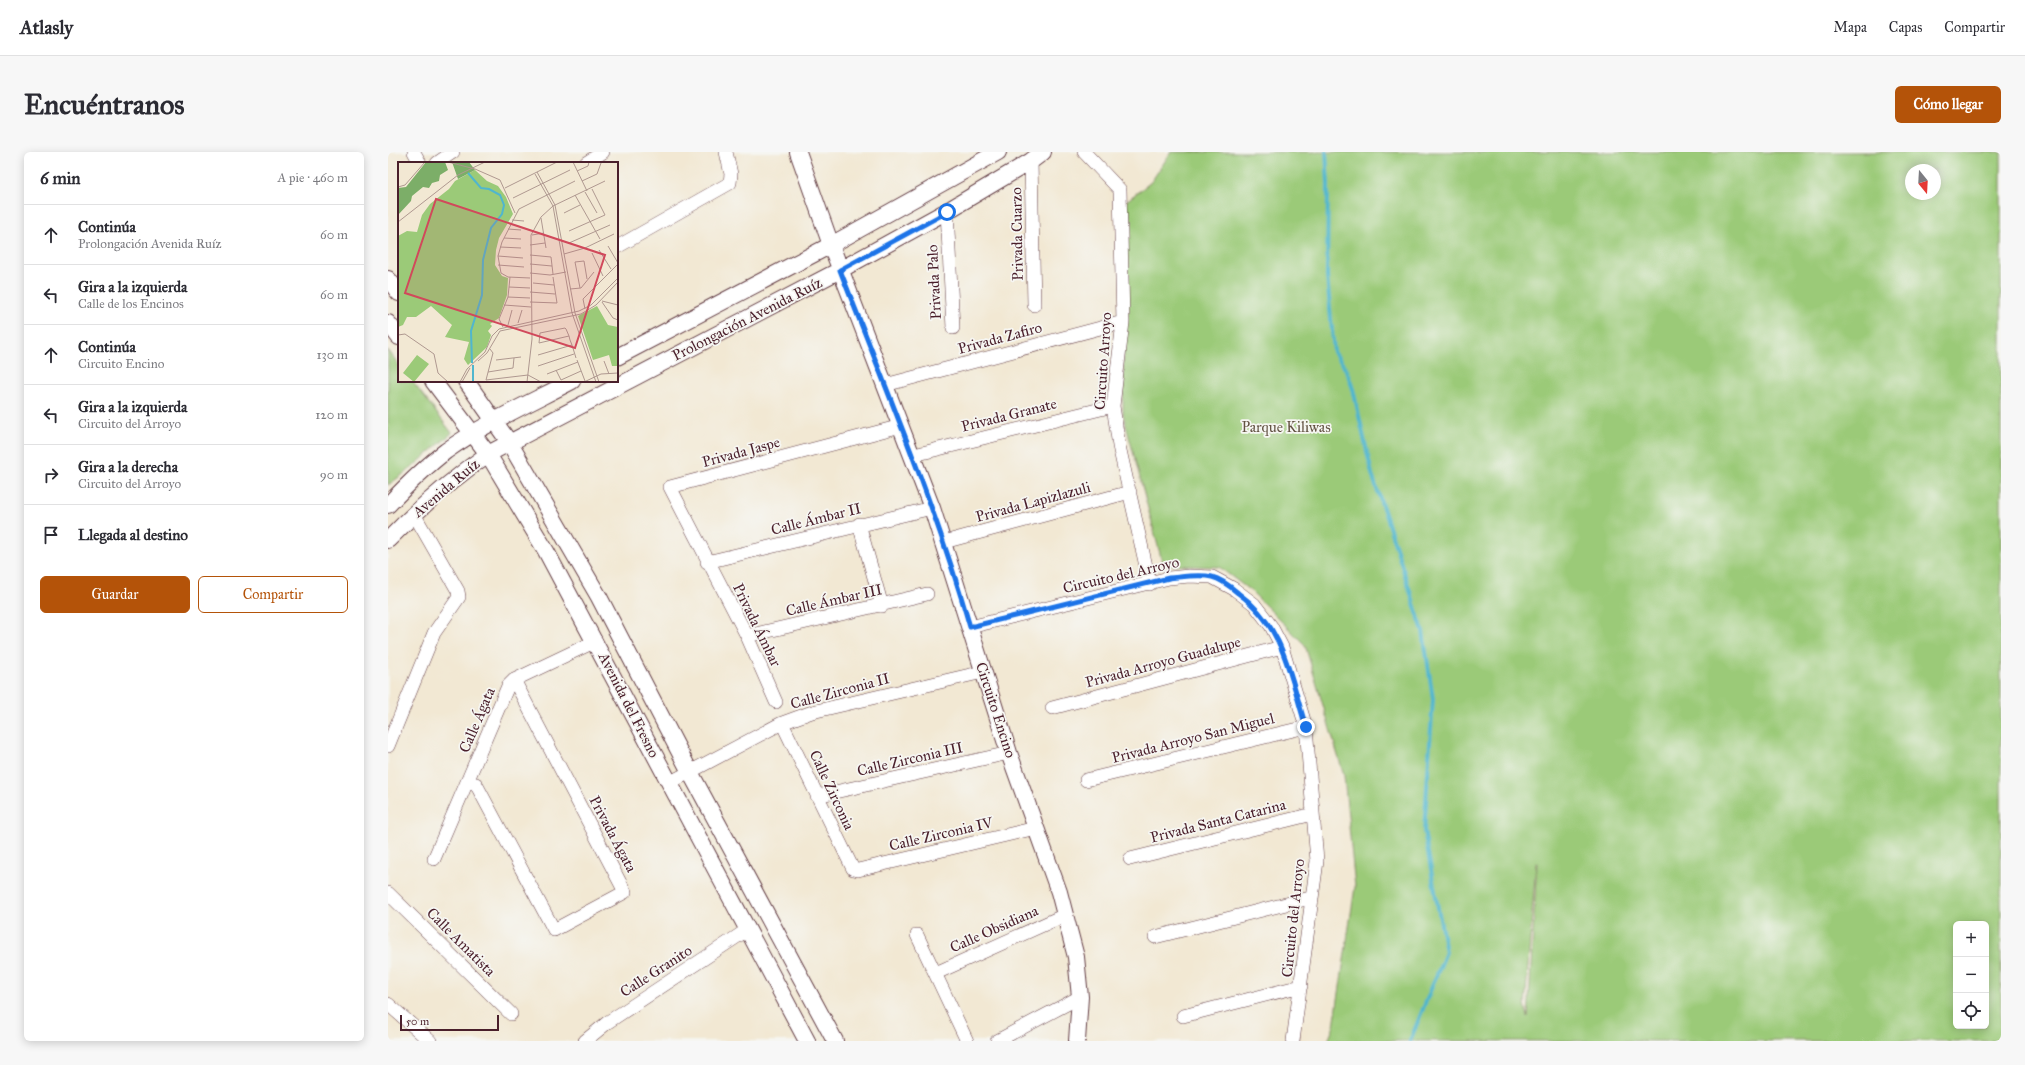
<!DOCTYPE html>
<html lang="es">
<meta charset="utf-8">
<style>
:root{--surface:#fff;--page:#f7f7f7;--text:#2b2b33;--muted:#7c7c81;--line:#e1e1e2;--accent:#b45309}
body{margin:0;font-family:"IM FELL Great Primer",serif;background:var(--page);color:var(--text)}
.controls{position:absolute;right:12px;bottom:12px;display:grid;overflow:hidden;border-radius:6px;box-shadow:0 2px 10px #0003}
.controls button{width:36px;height:36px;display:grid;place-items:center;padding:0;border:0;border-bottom:1px solid var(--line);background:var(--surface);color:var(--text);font:20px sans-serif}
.compass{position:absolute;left:1517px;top:12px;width:36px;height:36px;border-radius:50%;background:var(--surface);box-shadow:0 2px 10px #0003;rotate:162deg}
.scale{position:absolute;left:12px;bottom:10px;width:99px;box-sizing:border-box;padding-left:4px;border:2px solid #4a1f2b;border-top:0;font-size:11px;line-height:14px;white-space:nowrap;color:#4a1f2b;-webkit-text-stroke:3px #f6f6f2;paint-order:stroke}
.stop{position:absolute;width:12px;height:12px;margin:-9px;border:3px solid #1a73e8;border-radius:50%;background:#fff}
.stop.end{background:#1a73e8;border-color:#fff;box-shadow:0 1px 4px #0008}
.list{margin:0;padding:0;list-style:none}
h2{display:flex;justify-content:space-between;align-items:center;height:52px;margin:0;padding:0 16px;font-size:17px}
h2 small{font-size:13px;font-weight:400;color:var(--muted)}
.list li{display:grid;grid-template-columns:26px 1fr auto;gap:12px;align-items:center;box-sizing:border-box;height:60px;padding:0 16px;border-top:1px solid var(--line)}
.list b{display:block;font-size:15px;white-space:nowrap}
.list p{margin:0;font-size:13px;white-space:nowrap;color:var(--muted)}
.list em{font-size:13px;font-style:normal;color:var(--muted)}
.actions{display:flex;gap:8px;padding:12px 16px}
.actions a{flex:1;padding:9px 0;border:1px solid var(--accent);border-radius:6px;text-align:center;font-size:14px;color:var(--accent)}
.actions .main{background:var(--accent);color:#fff}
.icon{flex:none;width:22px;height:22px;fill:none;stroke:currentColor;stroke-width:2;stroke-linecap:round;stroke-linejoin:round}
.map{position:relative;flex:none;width:1613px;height:889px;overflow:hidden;border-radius:6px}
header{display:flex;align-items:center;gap:24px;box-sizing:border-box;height:56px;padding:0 20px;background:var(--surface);border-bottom:1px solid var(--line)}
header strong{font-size:19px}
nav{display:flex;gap:22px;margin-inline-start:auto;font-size:14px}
.intro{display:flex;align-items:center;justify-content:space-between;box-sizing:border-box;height:96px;padding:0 24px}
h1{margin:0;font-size:28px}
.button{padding:10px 18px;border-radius:6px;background:var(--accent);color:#fff;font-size:14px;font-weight:700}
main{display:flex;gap:24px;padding:0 24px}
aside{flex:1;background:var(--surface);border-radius:6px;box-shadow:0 2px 10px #0003}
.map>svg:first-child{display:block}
.green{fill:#9bca78;stroke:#727452;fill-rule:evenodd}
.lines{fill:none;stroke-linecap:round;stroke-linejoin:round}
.stream{stroke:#50b6ce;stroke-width:4}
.minor-casing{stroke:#633d44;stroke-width:14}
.tertiary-casing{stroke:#633d44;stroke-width:18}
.minor{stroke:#fff;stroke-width:13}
.tertiary{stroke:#fff;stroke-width:16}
.route{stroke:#1a73e8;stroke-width:5}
.labels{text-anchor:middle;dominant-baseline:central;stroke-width:3.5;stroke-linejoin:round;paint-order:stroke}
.street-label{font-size:15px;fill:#4a1f2b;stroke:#f6f6f2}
.park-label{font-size:15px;fill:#625242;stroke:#f6f6f2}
.inset-river{fill:none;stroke:#50b6ce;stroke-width:2}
.inset-road{fill:none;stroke:#af9890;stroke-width:1}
.view{fill:#d1495b;fill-opacity:0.15;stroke:#d1495b;stroke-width:2}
.inset-edge{fill:none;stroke:#4a1f2b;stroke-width:2}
</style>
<header>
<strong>Atlasly</strong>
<nav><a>Mapa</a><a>Capas</a><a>Compartir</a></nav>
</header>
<div class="intro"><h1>Encuéntranos</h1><a class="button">Cómo llegar</a></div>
<main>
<aside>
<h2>6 min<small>A pie · 460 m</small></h2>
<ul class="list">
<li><svg class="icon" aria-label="ahead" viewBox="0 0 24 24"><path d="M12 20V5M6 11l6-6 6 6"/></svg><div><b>Continúa</b><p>Prolongación Avenida Ruíz</p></div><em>60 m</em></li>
<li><svg class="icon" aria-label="left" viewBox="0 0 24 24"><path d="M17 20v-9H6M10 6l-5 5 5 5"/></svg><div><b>Gira a la izquierda</b><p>Calle de los Encinos</p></div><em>60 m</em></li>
<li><svg class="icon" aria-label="ahead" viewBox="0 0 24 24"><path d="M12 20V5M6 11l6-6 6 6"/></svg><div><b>Continúa</b><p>Circuito Encino</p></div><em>130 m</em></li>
<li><svg class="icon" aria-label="left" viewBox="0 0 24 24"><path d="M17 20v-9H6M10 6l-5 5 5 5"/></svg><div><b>Gira a la izquierda</b><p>Circuito del Arroyo</p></div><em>120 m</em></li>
<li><svg class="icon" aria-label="right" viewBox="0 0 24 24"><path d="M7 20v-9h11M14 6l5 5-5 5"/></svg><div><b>Gira a la derecha</b><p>Circuito del Arroyo</p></div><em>90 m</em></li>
<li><svg class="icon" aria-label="arrive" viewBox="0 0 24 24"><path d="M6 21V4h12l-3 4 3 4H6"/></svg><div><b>Llegada al destino</b></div></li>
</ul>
<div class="actions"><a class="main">Guardar</a><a>Compartir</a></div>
</aside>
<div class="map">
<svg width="1613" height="889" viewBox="0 0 1613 889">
<rect width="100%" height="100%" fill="#f6f6f2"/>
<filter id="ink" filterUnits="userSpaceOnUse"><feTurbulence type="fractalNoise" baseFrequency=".025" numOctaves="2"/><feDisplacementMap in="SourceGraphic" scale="8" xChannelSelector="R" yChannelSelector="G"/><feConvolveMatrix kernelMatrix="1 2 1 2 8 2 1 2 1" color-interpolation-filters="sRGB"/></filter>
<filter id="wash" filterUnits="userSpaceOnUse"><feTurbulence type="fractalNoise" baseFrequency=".012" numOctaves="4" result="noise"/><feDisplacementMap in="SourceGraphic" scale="16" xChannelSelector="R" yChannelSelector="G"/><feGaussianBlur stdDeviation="0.9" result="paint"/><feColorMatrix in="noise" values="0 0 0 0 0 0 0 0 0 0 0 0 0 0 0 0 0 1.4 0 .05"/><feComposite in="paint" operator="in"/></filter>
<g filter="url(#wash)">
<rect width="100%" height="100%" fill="#f2e8d3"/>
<path class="green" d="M783,0H1613V883L1609,889H940L946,874L967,735L956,624L917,493L864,440L831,415L775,413L735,262L737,50L763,30ZM1523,18H1547V42H1523ZM1148,711H1149L1140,865L1137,853ZM1568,772H1598V874H1568Z
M0,198L11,213V229H24L64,281L21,318L0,333Z"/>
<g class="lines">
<path class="stream" d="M938,0L940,32L939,124L946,200L958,217L965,237L984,322L1035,479L1045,547L1036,679L1058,800L1022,889"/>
</g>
</g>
<g filter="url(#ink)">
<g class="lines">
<defs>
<path id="minor" d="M26,0L32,11
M696,0L732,38L735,170L725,254L731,294L762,432
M643,9L646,153
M49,11L65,0
M198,11L215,0
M559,59L565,176
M229,95L342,31L343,22L338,0
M497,233L735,170
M526,303L725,254
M471,372L494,454
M556,390L742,340
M319,410L544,356
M582,475L781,426L801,424L824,425L846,437L866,452L883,474L894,495L918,575L929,709L905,889
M359,484L539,442
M388,550L359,484L282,335L513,274
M664,556L894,495
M394,571L465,717L470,718L648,676
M0,594L46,481L71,445L70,439L26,362
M698,628L918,575
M281,631L394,571L424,560L595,520
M88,632L166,778L237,740L126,528
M429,644L621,601
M46,707L120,534L126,528L208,489
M742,707L925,662
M0,741L123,862
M529,783L579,889
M767,785L922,746
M548,821L677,763
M0,852L42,889
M795,864L913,834
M197,889L220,870L359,778
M609,889L692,845"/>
<path id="tertiary" d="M410,0L443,93L544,356L621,601L671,740L688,805L692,845L689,889
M0,127L11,141
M0,171L11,185
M229,205L443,93L610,0
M45,229L100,302L158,399L419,889
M78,229L121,290L211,445L302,620L447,889
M0,353C18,334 37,315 58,299C97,271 142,251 184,229
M0,388C31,356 63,328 100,302L452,118L559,59L643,9L655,0"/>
</defs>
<use href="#minor" class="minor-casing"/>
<use href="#tertiary" class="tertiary-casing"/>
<use href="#minor" class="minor"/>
<use href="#tertiary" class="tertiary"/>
</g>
</g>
<g class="lines" filter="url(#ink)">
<path class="route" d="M559,60L452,118C498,236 547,353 582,475L781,426C794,425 811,422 824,425C833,427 843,435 850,441C896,474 902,524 918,575"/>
</g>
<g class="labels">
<g class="street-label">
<text transform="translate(629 82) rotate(-91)">Privada Cuarzo</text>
<text transform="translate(546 130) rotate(-93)">Privada Palo</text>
<text transform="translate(359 167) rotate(-27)">Prolongación Avenida Ruíz</text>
<text transform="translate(612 186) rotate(-15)">Privada Zafiro</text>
<text transform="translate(715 209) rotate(-86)">Circuito Arroyo</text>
<text transform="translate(621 263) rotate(-14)">Privada Granate</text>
<text transform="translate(353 300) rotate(-15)">Privada Jaspe</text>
<text transform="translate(58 336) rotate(-40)">Avenida Ruíz</text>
<text transform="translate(645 350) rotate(-15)">Privada Lapizlazuli</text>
<text transform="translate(428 367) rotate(-14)">Calle Ámbar II</text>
<text transform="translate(733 423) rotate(-13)">Circuito del Arroyo</text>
<text transform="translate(446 448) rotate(-13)">Calle Ámbar III</text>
<text transform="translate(369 473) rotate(64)">Privada Ámbar</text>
<text transform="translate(775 510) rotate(-15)">Privada Arroyo Guadalupe</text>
<text transform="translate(452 539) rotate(-15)">Calle Zirconia II</text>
<text transform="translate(241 553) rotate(63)">Avenida del Fresno</text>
<text transform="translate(608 558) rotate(72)">Circuito Encino</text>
<text transform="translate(89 568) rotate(-67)">Calle Ágata</text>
<text transform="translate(805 586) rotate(-14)">Privada Arroyo San Miguel</text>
<text transform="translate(522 607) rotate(-13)">Calle Zirconia III</text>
<text transform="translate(444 638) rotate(65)">Calle Zirconia</text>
<text transform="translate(830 669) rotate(-14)">Privada Santa Catarina</text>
<text transform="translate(225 682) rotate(62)">Privada Ágata</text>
<text transform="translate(553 682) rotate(-13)">Calle Zirconia IV</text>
<text transform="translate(905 766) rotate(-84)">Circuito del Arroyo</text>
<text transform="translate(606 777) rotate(-24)">Calle Obsidiana</text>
<text transform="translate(73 790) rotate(45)">Calle Amatista</text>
<text transform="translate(268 819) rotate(-33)">Calle Granito</text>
</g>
<g class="park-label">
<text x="898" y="275">Parque Kiliwas</text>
</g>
</g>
<g transform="translate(10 10)">
<rect width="220" height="220" fill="#f2e8d3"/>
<path d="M77,8L89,19L100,24L108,35L115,52L101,76L98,88L97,103L104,114L110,116L109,133L101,156L92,162L94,164L90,169L93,173L89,185L70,203L66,197L71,180L47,175L54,163L33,144L18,155H9L5,163L0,165V74L9,69L19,70L24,53L32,42L51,27L57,19ZM199,144L210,163L220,165V204H214L211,193L195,198L180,154ZM19,193L31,202L16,220L5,211Z" fill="#9bca78"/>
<path d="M28,0H47L50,8L42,13L41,19L34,21L31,26L25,25L14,34L13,39L0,53V26L8,25ZM54,0H71L77,8L60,17Z" fill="#7cae68"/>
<path class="inset-river" d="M70,11L83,26L91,27L102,33L106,43L104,52L93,66L85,98L84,133L73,169L74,201M75,220V203"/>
<path class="inset-road" d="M50,0L77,7L102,18L117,51M175,0L189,29M179,9L190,4L191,0M139,10L157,43L177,151L201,220M137,12L155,44L174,151L198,220M184,19L199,12L203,1M0,25L7,23L27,0M107,26L159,0M187,30L199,51M177,33L202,77M115,36L172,8M166,51L182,43M143,56L148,86M114,58L126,59M0,60L60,13L87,0M110,67L123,68M171,69L207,53L194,27M134,73L146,71M106,76L123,77M171,81L212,63M132,83L147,81M210,84L220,101M102,85L123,86M201,88L213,107M194,91L205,114M166,92L187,86L216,72M132,93L153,95L155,112M100,94L125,96M132,102L154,104M100,103L126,105M132,111L152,113L168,110M132,116L110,115L103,111L100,94L104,80L121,47L177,19M135,121L156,123M111,125L132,126M182,126L177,100L186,99L189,117M172,127L183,126L196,110M132,130L157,132M110,135L132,136M204,139L220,143M132,140L159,141L155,115M204,140L215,156L220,158M106,143L133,145M187,147L185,137L220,102M120,161L124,148M110,163L114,148M105,165L101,157L110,135L112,115M0,173L7,172L36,192L40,211L50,220M171,174L141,181L142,171L167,166L168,167L171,174L172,178L174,183L178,196M92,187L95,191L88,218L130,213L143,220M140,193L174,183M98,198L123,195M179,198L187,219M80,199L89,191L102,169L183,152L198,143L220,120M206,199L211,212M140,204L176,192M158,208L163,218L183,209M90,210L115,206L116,196M149,212L180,200M62,220L69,207L87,190L94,174L101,167L181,149L193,143L220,116M64,220L72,206M129,220L134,177L133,73L143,55L155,44L207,19M186,220L203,212L220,211"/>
<path class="view" d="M38,37L207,93L177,186L7,131Z"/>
<rect width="220" height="220" class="inset-edge"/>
</g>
</svg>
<div class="controls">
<button>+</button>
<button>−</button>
<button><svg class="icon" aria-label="locate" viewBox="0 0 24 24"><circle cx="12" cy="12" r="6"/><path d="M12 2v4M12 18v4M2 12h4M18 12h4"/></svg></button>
</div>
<svg class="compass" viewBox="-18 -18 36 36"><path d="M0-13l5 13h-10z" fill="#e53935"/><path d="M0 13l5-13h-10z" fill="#7c7c81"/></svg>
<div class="scale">50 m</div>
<div class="stop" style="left:559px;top:60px"></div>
<div class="stop end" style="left:918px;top:575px"></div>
</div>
</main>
